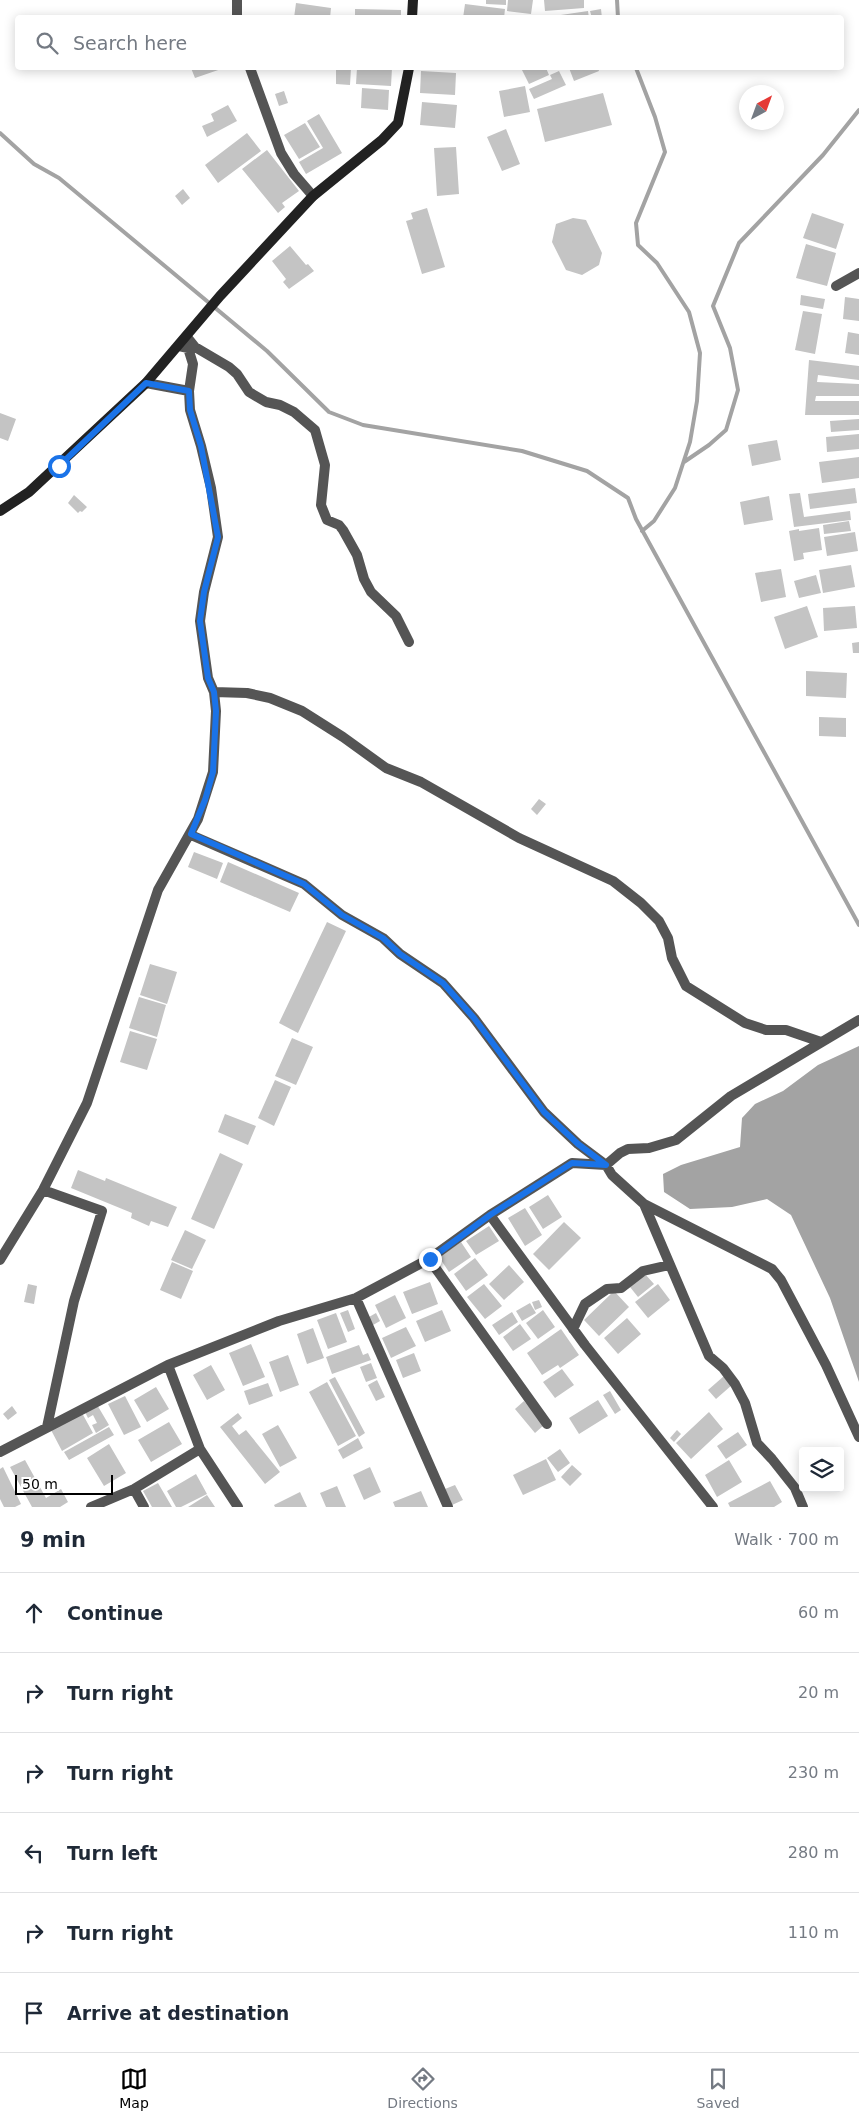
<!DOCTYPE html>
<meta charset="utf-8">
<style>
:root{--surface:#fff;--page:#f2f2f3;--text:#1f2937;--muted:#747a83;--line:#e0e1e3;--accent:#000}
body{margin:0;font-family:"DejaVu Sans",sans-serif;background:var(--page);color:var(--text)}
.controls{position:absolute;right:15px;bottom:15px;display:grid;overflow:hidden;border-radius:5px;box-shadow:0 2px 12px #0003}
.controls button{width:45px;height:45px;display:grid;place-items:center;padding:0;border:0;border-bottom:1px solid var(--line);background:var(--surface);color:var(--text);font:25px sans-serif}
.compass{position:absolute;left:739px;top:85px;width:45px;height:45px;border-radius:50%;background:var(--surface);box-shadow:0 2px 12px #0003;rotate:41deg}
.scale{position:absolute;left:15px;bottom:12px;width:98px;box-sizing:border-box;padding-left:5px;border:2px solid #000;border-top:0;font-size:14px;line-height:18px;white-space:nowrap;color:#000;-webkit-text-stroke:4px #fff;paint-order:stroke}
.stop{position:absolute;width:15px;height:15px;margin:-11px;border:4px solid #1a73e8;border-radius:50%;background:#fff}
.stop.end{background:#1a73e8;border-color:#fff;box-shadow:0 1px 5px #0008}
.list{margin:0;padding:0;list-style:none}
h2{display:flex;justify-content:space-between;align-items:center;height:65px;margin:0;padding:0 20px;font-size:21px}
h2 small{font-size:16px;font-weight:400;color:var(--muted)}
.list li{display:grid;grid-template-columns:32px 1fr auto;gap:15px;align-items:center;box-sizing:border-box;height:80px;padding:0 20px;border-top:1px solid var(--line)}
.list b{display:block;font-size:19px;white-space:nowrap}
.list em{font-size:16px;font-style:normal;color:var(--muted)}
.icon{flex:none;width:28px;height:28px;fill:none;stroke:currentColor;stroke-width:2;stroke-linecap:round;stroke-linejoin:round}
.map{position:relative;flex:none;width:859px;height:1507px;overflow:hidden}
.search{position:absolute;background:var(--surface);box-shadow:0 2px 12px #0003;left:15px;right:15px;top:15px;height:55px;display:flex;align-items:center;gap:12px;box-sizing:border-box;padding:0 18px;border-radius:5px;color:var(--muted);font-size:19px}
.sheet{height:545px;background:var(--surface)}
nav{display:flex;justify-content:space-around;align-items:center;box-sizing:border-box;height:70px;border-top:1px solid var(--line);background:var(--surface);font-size:14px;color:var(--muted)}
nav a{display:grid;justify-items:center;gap:2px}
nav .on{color:var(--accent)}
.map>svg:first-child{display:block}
.water{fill:#a3a3a3}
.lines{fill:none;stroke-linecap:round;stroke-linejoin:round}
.stream{stroke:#a3a3a3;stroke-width:4}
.building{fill:#c4c4c4}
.street{stroke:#555;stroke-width:10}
.secondary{stroke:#222;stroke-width:10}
.route{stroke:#1a73e8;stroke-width:6}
</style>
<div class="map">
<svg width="859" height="1507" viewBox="0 0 859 1507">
<rect width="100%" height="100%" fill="#fff"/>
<path class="water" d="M859,1046V1382L830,1298L791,1215L767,1199L732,1207L690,1209L664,1192L663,1174L681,1165L740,1147L742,1118L755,1104L783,1091L818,1065Z"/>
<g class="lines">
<path class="stream" d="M617,0L618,18
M636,68L655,117L665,152L636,223L638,245L657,263L689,312L700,353L697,401L690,442L675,488L654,521L642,531
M0,133L34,164L59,178L267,351L329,412L363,425L522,451L587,471L628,498L636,519L859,925
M684,462L709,445L726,430L738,390L730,348L713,306L739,243L823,155L859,110"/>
</g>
<path class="building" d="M486,0H506V5L486,4Z
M508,0H533L531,14L507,11Z
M544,0H584V8L545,11Z
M296,3L331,8L330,18H294Z
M465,4L505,9L504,18H463Z
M355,9L401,10V18H355Z
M601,9L602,18H592L590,11Z
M588,11L589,18H554V16Z
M191,68H224L195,78Z
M336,68H351L350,85L336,84Z
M357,68H392L391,86L356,84Z
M521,68H546L549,75L529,84Z
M569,68H598L599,71L574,81Z
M421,71L456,73L455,95L420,93Z
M559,71L566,85L534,99L529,89L552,79L550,75Z
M525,86L530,112L504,117L499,91Z
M362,88L389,90L388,110L361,108Z
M284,91L288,103L279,106L275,94Z
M603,93L612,125L545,142L537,109Z
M422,102L457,105L455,128L420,125Z
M228,105L237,121L207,137L202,126L214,121L211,114Z
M319,114L342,153L306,174L299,162L323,148L307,121Z
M305,123L320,147L299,159L284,135Z
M506,129L520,164L502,171L487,137Z
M247,133L261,151L218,183L205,165Z
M456,147L459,194L437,196L434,148Z
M267,150L299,191L282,203L285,207L278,213L242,169Z
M183,189L190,198L182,205L175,196Z
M427,208L445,267L422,274L406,221L413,219L411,213Z
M812,213L844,224L836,249L803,238Z
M573,218L586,220L602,253L599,265L582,275L566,270L552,242L556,224Z
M806,244L836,253L827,286L796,278Z
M290,246L306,265L308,264L314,271L289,289L283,282L286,279L272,261Z
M801,295L825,299L823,309L800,305Z
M845,297L859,299V321L843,319Z
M803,311L822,314L815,354L795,350Z
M848,332L859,334V355L845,353Z
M809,360L859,366V380L818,375L817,382L859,384V396H816L815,401H859V415H805Z
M0,413L16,419L8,441L0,438Z
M859,419V430L831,432L830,421Z
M859,434V449L827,452L826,437Z
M777,440L781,460L752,466L748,445Z
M859,457V478L822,483L819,462Z
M855,488L857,503L810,509L808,494Z
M800,493L804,517L850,511L851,520L794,527L789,494Z
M74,495L87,507L82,512L80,511L78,513L68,503Z
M769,496L773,520L744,525L740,502Z
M849,521L851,531L824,534L823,525Z
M819,528L822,550L803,553L804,559L794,561L789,531L799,529V531Z
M855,532L858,551L827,556L824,537Z
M851,565L855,587L823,593L819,570Z
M781,569L786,597L761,602L755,573Z
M816,575L821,593L799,598L794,581Z
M807,606L818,637L785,649L774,617Z
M855,606L857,628L824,631L823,608Z
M859,642V653H853L852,643Z
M806,671L847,673L846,698L806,696Z
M819,717L846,718V737L819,736Z
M539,799L546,804L537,815L531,809Z
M194,852L223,863L217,879L188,867Z
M228,862L299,893L290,912L220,882Z
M327,922L346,931L298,1033L279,1023Z
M150,964L177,972L167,1004L140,995Z
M139,997L166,1005L157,1037L129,1028Z
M130,1031L157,1039L147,1070L120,1062Z
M292,1038L313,1047L296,1085L275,1076Z
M275,1080L291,1087L274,1126L258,1118Z
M225,1114L256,1126L248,1145L218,1132Z
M220,1153L243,1164L214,1229L191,1219Z
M78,1170L105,1181L106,1178L177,1207L168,1227L151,1221L149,1226L131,1218L132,1213L71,1188Z
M548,1195L562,1217L543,1229L529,1207Z
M525,1208L542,1235L525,1246L508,1218Z
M564,1222L581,1238L549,1270L533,1254Z
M489,1226L499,1241L476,1255L466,1241Z
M185,1230L206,1240L192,1269L171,1260Z
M461,1242L471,1257L449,1272L439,1257Z
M475,1258L488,1275L466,1291L454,1274Z
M172,1262L193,1271L181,1299L160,1290Z
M509,1265L524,1282L504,1300L489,1284Z
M645,1274L654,1284L638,1297L630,1287Z
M430,1282L438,1304L412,1314L403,1292Z
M28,1284L37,1286L34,1304L24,1302Z
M484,1284L502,1306L485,1319L467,1297Z
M658,1284L670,1300L648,1318L635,1302Z
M614,1291L629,1307L599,1336L584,1320Z
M395,1295L406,1318L386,1328L375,1305Z
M539,1300L542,1307L535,1310L532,1302Z
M530,1303L536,1313L522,1321L516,1311Z
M348,1310L355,1329L348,1332L340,1313Z
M442,1310L451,1331L425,1342L416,1321Z
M543,1310L555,1327L538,1339L526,1323Z
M512,1312L518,1322L499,1335L492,1325Z
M336,1313L347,1342L328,1349L317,1320Z
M376,1313L380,1321L373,1325L369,1317Z
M627,1318L641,1334L618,1354L604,1338Z
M520,1324L531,1339L513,1351L503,1337Z
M406,1327L416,1346L391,1358L382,1338Z
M313,1328L324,1358L307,1364L297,1334Z
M561,1329L579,1355L560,1368L558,1365L542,1375L527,1353Z
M251,1344L265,1377L243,1386L229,1353Z
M359,1345L363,1355L368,1353L371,1360L332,1374L326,1357Z
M414,1353L421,1371L403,1378L396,1360Z
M288,1355L299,1385L280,1392L269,1362Z
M371,1363L377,1378L366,1382L360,1367Z
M211,1365L225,1390L207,1400L193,1375Z
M562,1369L574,1385L555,1398L543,1382Z
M724,1376L732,1385L716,1399L708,1390Z
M335,1377L365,1433L359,1437L329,1380Z
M377,1380L385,1397L376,1401L368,1385Z
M327,1382L356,1436L338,1446L309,1392Z
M268,1383L273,1396L249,1405L244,1391Z
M156,1387L169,1409L147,1422L134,1400Z
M610,1391L621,1410L615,1414L603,1395Z
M125,1396L141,1427L124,1435L108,1404Z
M598,1400L608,1416L579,1434L569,1418Z
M524,1401L544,1425L535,1433L515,1409Z
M96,1403L109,1425L96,1433L92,1425L97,1423L93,1415L88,1418L84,1410Z
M12,1406L17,1413L8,1420L3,1414Z
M709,1412L723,1429L691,1459L676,1443Z
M82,1413L93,1433L62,1451L51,1430Z
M238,1413L242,1418L232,1426L239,1435L246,1430L280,1472L265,1484L220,1427Z
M169,1422L182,1444L151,1462L138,1440Z
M278,1425L297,1458L280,1467L262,1434Z
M109,1427L114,1435L69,1460L64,1452Z
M677,1430L681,1434L674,1442L670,1438Z
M738,1432L747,1445L726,1459L717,1446Z
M358,1438L363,1448L343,1459L338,1450Z
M109,1444L126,1473L104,1486L87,1458Z
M560,1449L570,1463L558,1472L547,1458Z
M546,1459L556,1480L523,1495L513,1475Z
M25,1460L46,1498L61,1489L68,1502L60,1507H32L10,1467Z
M729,1460L742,1482L717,1497L705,1475Z
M572,1465L582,1474L570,1486L561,1477Z
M3,1467L21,1504L15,1507H4L0,1499V1469Z
M370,1467L381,1492L364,1500L353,1475Z
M196,1474L207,1494L181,1507H176L167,1491Z
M770,1481L782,1502L774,1507H730L728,1503Z
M158,1483L172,1507H152L143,1491Z
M455,1485L463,1500L452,1505L445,1489Z
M337,1486L346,1507H326L320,1493Z
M421,1491L428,1507H395L393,1502Z
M300,1492L307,1507H275L274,1505Z
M207,1495L215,1507H188Z"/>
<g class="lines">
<path class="street" d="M237,0V18
M250,68L281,153L294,174L313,196
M836,286L859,273
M187,337L195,347L229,367L237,374L249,392L266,402L280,405L294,412L315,430L325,465L321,505L327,520L339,525L343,530L357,555L364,579L371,592L396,616L409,642
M146,383L189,391
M214,692L247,693L270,698L302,711L343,737L386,768L421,782L519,838L613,881L641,903L659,921L668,938L672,958L686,986L745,1023L766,1030H786L821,1042
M191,835L304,884L342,915L383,938L400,954L443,983L474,1018L544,1112L578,1144L606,1165L620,1153L628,1149L649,1148L676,1140L731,1096L859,1020
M43,1190L102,1211L74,1301L47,1427
M644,1204L709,1356L723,1368L735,1384L745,1403L757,1443L772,1459L795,1488L803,1507
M490,1215L585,1345L713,1507
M429,1259L547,1424
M0,1260L43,1190L87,1103L158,890L198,819L213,772L216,711L214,692L208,678L200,621L204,592L218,537L211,488L201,446L190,410L189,391L193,364L188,348L179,346
M356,1298L448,1507
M573,1329L585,1304L607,1289L621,1288L643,1271L669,1265
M168,1365L200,1449L238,1507
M0,1452L168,1365L279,1321L356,1298L429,1259L490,1215L572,1163L606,1165L612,1175L644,1204L772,1269L781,1280L826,1365L859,1437
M134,1489L144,1507
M91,1507L134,1489L200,1449"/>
<path class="secondary" d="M412,18L413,0
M0,511L29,492L146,383L220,296L313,196L382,140L398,123L409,68"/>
</g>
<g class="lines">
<path class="route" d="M59,466L146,383L189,391L190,410L201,446L218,537L204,592L200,621L208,678L214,692L216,711L213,772L205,800L191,834L304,884L342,915L383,938L400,954L443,983L474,1018L544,1112L578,1144L606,1165L572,1163L490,1215L430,1259"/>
</g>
</svg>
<div class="controls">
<button><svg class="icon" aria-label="layers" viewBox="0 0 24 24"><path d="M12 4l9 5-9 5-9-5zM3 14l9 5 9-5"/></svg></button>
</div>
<svg class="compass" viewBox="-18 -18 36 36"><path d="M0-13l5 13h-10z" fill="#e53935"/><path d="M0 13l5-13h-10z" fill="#747a83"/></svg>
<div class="scale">50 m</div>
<div class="stop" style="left:59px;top:466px"></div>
<div class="stop end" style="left:430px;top:1259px"></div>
<div class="search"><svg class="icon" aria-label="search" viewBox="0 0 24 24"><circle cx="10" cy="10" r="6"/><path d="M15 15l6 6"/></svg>Search here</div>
</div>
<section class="sheet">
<h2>9 min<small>Walk · 700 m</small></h2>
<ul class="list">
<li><svg class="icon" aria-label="ahead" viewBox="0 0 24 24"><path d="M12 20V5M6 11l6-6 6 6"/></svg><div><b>Continue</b></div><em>60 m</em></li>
<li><svg class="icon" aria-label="right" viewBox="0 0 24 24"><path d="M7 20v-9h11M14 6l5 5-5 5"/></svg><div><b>Turn right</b></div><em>20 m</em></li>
<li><svg class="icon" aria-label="right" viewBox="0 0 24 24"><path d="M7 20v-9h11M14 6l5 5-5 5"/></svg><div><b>Turn right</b></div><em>230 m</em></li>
<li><svg class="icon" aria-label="left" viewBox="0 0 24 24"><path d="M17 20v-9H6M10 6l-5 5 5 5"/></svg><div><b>Turn left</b></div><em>280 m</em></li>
<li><svg class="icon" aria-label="right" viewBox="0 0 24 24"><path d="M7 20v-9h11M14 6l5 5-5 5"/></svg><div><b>Turn right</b></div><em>110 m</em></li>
<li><svg class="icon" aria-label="arrive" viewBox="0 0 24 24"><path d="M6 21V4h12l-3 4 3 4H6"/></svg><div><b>Arrive at destination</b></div></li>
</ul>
</section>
<nav>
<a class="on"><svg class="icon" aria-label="map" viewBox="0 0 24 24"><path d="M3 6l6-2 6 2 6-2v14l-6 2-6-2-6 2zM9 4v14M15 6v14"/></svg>Map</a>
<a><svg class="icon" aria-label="directions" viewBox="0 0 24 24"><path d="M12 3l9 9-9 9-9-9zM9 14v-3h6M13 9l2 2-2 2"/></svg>Directions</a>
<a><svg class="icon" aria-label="saved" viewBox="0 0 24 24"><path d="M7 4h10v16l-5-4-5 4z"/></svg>Saved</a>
</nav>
